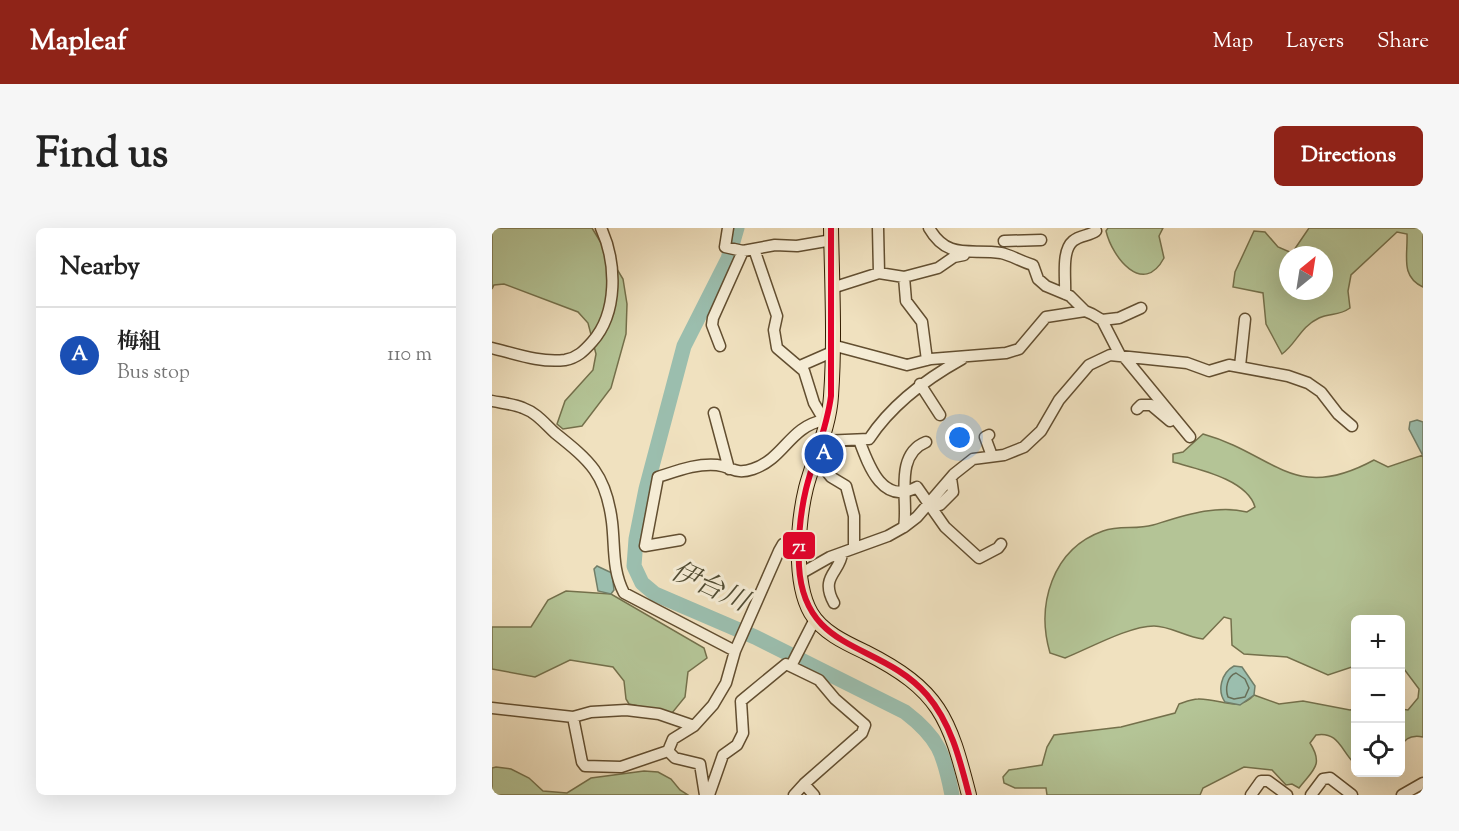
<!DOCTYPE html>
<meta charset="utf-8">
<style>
:root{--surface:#fff;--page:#f6f6f6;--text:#222;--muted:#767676;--line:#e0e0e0;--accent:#8f2418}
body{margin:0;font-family:"Sorts Mill Goudy","Noto Serif JP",serif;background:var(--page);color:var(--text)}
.controls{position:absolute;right:18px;bottom:18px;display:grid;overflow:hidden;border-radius:9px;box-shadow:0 6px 24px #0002}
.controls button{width:54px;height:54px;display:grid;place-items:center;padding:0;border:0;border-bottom:2px solid var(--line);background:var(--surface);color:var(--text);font:30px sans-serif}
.compass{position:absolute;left:787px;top:18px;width:54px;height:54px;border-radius:50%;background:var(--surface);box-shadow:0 6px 24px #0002;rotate:30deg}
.you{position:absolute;left:468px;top:210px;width:21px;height:21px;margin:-15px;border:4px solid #fff;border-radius:50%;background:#1a73e8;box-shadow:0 0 0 9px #1a73e833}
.badge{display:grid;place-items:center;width:39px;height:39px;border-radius:50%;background:var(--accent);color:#fff;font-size:20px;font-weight:700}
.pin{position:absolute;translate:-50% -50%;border:3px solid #fff;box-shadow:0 2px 6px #0006}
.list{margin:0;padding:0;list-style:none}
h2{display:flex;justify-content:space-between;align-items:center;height:78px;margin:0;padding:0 24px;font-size:26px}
h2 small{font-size:20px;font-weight:400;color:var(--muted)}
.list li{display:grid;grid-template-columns:39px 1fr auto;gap:18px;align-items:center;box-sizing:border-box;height:96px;padding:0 24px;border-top:2px solid var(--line)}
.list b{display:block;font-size:22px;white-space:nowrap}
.list p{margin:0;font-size:20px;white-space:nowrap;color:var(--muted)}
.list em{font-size:20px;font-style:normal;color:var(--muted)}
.icon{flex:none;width:33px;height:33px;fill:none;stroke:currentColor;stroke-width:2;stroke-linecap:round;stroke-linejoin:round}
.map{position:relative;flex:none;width:931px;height:567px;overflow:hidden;border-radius:9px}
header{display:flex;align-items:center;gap:36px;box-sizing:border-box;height:84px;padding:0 30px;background:var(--accent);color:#fff}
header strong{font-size:28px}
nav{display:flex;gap:33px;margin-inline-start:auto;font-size:21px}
.intro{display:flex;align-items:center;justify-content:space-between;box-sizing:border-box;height:144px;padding:0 36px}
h1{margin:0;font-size:42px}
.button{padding:15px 27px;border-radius:9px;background:var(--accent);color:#fff;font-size:21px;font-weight:700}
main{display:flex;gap:36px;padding:0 36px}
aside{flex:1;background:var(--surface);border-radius:9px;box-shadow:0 6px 24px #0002}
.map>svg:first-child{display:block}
.green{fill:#b4c496;stroke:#74704b;stroke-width:1.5;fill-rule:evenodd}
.water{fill:#9bbeae;stroke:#717e68;stroke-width:1.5}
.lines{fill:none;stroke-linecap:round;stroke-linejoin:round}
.shore{stroke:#676e57;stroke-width:1.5}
.river{stroke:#9bbeae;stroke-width:15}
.minor-casing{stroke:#624e30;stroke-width:13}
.major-casing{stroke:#331d00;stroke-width:16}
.minor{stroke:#f5ecd5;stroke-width:10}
.major{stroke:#f0e1bf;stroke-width:14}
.bus-1-casing{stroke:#f5ecd5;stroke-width:10}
.bus-1{stroke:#e4002b;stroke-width:6}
.labels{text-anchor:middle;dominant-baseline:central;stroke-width:6;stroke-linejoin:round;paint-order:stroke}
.water-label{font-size:27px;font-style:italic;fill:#524d34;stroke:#f5ecd5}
.line-badge{stroke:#f5ecd5;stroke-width:2}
.badge-label{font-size:16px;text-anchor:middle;font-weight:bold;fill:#fff}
</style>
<header>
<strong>Mapleaf</strong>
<nav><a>Map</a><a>Layers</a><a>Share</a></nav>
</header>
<div class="intro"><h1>Find us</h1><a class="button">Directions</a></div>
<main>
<aside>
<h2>Nearby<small></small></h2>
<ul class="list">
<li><span class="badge" style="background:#1a4fb4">A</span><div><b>梅組</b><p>Bus stop</p></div><em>110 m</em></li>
</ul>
</aside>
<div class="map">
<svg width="931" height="567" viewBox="0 0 931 567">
<rect width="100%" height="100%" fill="#f0e1bf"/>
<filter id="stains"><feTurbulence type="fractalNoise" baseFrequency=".00333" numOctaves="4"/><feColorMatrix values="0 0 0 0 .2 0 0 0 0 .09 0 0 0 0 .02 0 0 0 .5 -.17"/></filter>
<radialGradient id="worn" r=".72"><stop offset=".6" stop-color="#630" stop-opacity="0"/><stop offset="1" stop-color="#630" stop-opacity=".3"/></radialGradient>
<path class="green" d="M0,0H100L131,51L135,76L134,106L119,160L90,198L71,201L65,196L73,173L101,142L104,126L96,95L86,84L12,56L2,57L0,61Z
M616,0H671L667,8L672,30C651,69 620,29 614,3Z
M817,0H931V59C908,48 916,28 915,6L905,4L859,47L856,63L858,80C847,88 838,85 827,90C808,99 805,115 790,126L774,96L771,65L741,59L743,44L762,3L773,4L786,19L800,25ZM796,27H832V63H796Z
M711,206C783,226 801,276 882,232L896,239L931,227V509C921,507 913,509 909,519V481L916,482L926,470L927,461L909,437L908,392H864L863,438L836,447L795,429L752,426L740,417L739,391L732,389L711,411C694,409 678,398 662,398C637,398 596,421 573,430L558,425C544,377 560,321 611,303C628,297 644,302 661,297C691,288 725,276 755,284L763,279C755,251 705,241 681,234V226L691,224Z
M74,363L119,366L212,420L215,430L196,444L193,469L180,485L137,476L134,471L132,453L121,439L78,432L43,449L0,441V399H39L56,372Z
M762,467L787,476L811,473L858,482L863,481V536C849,523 847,503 824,507L818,515C832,537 821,542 807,560L800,556L794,557L780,542L752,539L711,560L708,567H555L554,560H523L512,555L511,549L517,542L550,537L555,519L562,507L629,499L683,485L687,476C693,474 700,471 706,471C727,470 746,485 762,467Z
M4,539L19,541L37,550L51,563L75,565L99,550L152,543L166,544L179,551L188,562L196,567H0V540Z"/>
<path class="water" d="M925,192L931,194V228L917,201L918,194Z
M105,338L120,345L122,362L119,366L106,363L102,341Z
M742,438L750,439L763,458L762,467L748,477L733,474C725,463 729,445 742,438Z"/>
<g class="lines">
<path class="shore" d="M744,445L753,451L757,460L753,469L742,471L736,469C733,461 735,448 744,445Z"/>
<path class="river" d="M245,0L236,31L192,118L154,261L144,311L142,338L150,355L163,366L263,409L413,484C447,510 452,526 460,567"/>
<defs>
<path id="minor" d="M236,0L233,19L251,23L283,17L305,18L340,12
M437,0C456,33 479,20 509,25C519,27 530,34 541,37L546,51L554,58L578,68L593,83
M512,13L549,12
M262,21L285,88L282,102L285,120L312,143L322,175L332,192L335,193
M387,45L412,49
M340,60L387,45L386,0
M573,66C574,51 569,23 581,13C588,7 597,8 604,3
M610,92L627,90L649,80
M340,117L415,137L439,131L514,125L527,121L554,89L593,83L600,86L610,92L628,127
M228,118L220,97L221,90L251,23
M0,120C24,126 48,135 73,132C85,130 92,123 100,114C126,85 125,35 109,0
M633,130L698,209
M435,132L430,94L414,73L412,49L446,40L462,29L472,27
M308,138L340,124
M748,138L753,91
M428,156L448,187
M0,173C10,175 22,176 31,180C45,185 53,196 63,205C98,233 114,246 120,294C123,319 120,342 132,365L243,423
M645,181L649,177H659L678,193
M222,185L237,241
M497,207L493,209L500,228
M367,212C377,239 391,278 425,259L453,299L487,330L506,320L509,316
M330,213L377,211C400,176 434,151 470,131
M323,229L339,249L354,258L362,288V320
M437,275L448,277L461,264L459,250
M412,299C417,274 401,227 434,214
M188,312L153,318L166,249C185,243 205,235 225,237C241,239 243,247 261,241C293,230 297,199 332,192
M308,346L338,329L396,308L412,299L425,289L462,246L481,231L512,227L532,219L549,203L567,172L597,137L618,127L695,135L717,143L737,137L796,148L816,155L829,164L846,186L860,198
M342,375C327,348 349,344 350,325
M299,438L323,391
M0,480L81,489L99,484L134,482L167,486L202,498
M81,489L90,534L93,538L129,539L176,523
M213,567L208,536L183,530L176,523L181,511L202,498L221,477L234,455L243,423L287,323L291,316L308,312
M217,567L231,527L245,517L251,505L249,473L294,436L327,452L343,471L373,497L370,505L312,556
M302,567L312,556L322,567
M759,567L769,553H776L795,567
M819,567L831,551L838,550L860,567
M910,567L931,555"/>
<path id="major" d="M339,0C340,55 343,113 339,168C337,201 322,229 314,260C306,293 301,354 319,385C330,404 354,415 373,424C448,462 457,489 477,567"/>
</defs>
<use href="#minor" class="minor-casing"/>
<use href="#major" class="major-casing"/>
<use href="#minor" class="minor"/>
<use href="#major" class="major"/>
<defs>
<path id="bus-1" d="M339,0V168C335,200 322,229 314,261C308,286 306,312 307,338C312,426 388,413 435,467C459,495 468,532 477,567"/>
</defs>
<use href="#bus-1" class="bus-1-casing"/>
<use href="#bus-1" class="bus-1"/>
</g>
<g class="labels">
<g class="water-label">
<text transform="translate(217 360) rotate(25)">伊台川</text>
</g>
</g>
<rect class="line-badge" x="290" y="303" width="34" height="29" rx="6" fill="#e4002b"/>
<g class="badge-label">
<text x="307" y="323">71</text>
</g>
<rect width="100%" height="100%" filter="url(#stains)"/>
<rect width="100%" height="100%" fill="url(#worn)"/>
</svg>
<div class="controls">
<button>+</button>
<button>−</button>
<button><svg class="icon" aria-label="locate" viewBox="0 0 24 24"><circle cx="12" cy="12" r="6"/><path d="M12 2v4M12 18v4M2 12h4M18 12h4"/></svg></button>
</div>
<svg class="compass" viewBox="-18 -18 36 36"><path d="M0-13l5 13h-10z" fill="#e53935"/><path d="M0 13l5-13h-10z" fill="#767676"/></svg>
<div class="you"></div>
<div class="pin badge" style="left:332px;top:226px;background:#1a4fb4">A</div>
</div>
</main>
